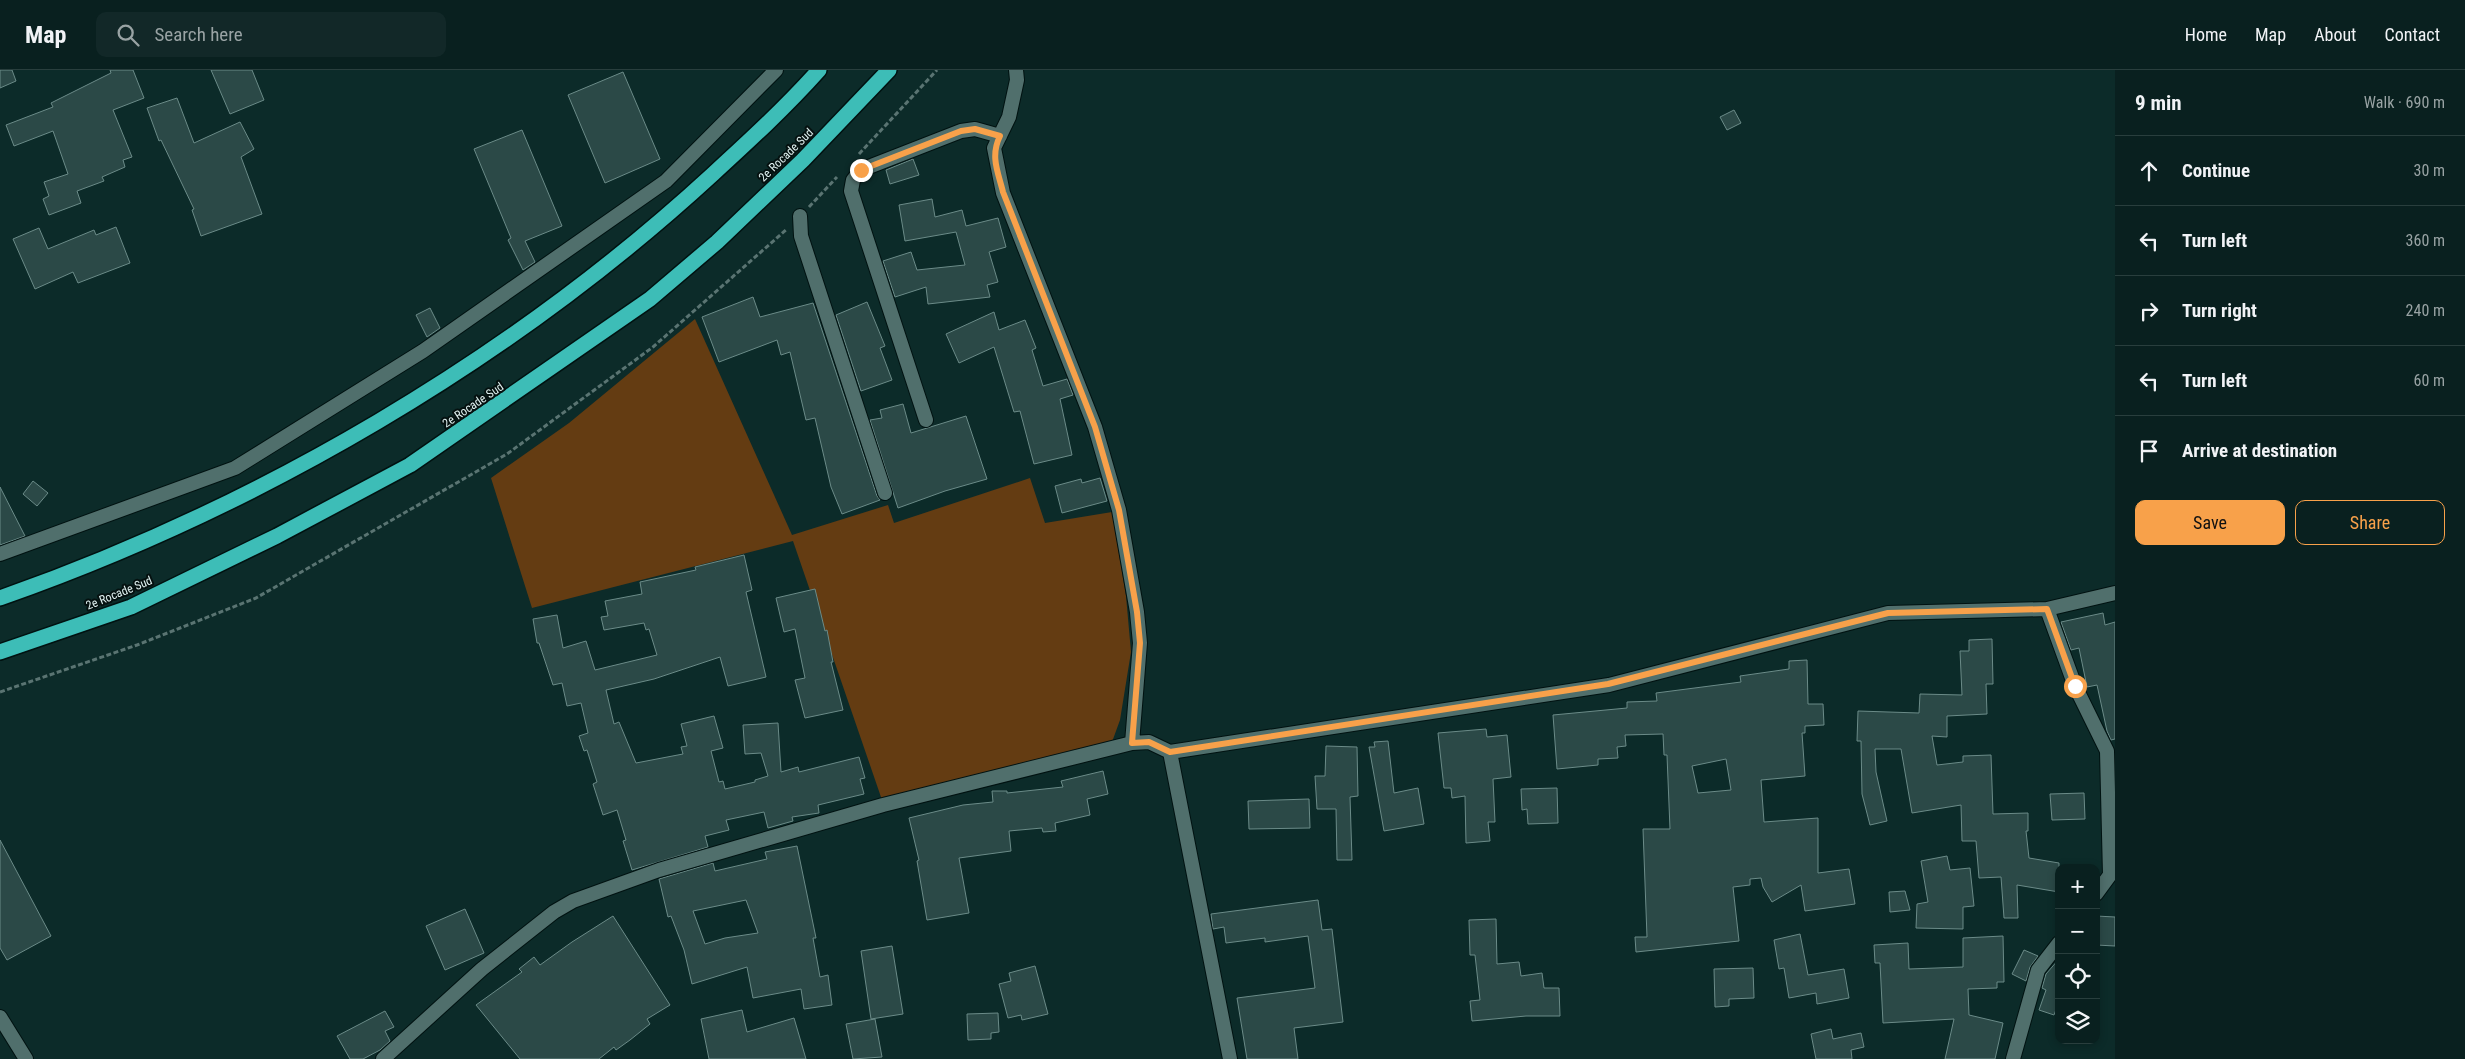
<!DOCTYPE html>
<meta charset="utf-8">
<style>
:root{--surface:#09201f;--page:#122828;--text:#f1f3f6;--muted:#99a3a4;--line:#293e3d;--accent:#f8a14a}
body{margin:0;font-family:"Roboto Condensed",sans-serif;background:var(--page);color:var(--text)}
.controls{position:absolute;right:15px;bottom:15px;display:grid;overflow:hidden;border-radius:10px;box-shadow:0 2px 8px #0003}
.controls button{width:45px;height:45px;display:grid;place-items:center;padding:0;border:0;border-bottom:1px solid var(--line);background:var(--surface);color:var(--text);font:25px sans-serif}
.stop{position:absolute;width:15px;height:15px;margin:-11px;border:4px solid #f8a14a;border-radius:50%;background:#fff}
.stop.end{background:#f8a14a;border-color:#fff;box-shadow:0 1px 5px #0008}
.list{margin:0;padding:0;list-style:none}
h2{display:flex;justify-content:space-between;align-items:center;height:65px;margin:0;padding:0 20px;font-size:21px}
h2 small{font-size:16px;font-weight:400;color:var(--muted)}
.list li{display:grid;grid-template-columns:32px 1fr auto;gap:15px;align-items:center;box-sizing:border-box;height:70px;padding:0 20px;border-top:1px solid var(--line)}
.list b{display:block;font-size:19px;white-space:nowrap}
.list em{font-size:16px;font-style:normal;color:var(--muted)}
.actions{display:flex;gap:10px;padding:15px 20px}
.actions a{flex:1;padding:11px 0;border:1px solid var(--accent);border-radius:10px;text-align:center;font-size:18px;color:var(--accent)}
.actions .main{background:var(--accent);color:#111}
.icon{flex:none;width:28px;height:28px;fill:none;stroke:currentColor;stroke-width:2;stroke-linecap:round;stroke-linejoin:round}
.map{position:relative;flex:none;width:2115px;height:989px;overflow:hidden}
header{display:flex;align-items:center;gap:30px;box-sizing:border-box;height:70px;padding:0 25px;background:var(--surface);border-bottom:1px solid var(--line)}
header strong{font-size:24px}
nav{display:flex;gap:28px;margin-inline-start:auto;font-size:18px}
.search{width:350px;height:45px;background:var(--page);display:flex;align-items:center;gap:12px;box-sizing:border-box;padding:0 18px;border-radius:10px;color:var(--muted);font-size:19px}
main{display:flex}
aside{flex:1;background:var(--surface)}
.map>svg:first-child{display:block}
.green{fill:#643c12}
.building{fill:#2b4947;stroke:#6b8b88;fill-rule:evenodd}
.lines{fill:none;stroke-linecap:round;stroke-linejoin:round}
.minor-casing{stroke:#001211;stroke-width:16}
.motorway-casing{stroke:#001211;stroke-width:18}
.path{stroke:#5a7472;stroke-width:3;stroke-dasharray:5 2.5;stroke-linecap:butt}
.minor{stroke:#506f6c;stroke-width:14}
.motorway{stroke:#3dbdb7;stroke-width:15}
.route{stroke:#f8a14a;stroke-width:6}
.labels{text-anchor:middle;dominant-baseline:central;stroke-width:4;stroke-linejoin:round;paint-order:stroke}
.street-label{font-size:12px;fill:#e0f1f0;stroke:#051110}
</style>
<header>
<strong>Map</strong>
<div class="search"><svg class="icon" aria-label="search" viewBox="0 0 24 24"><circle cx="10" cy="10" r="6"/><path d="M15 15l6 6"/></svg>Search here</div>
<nav><a>Home</a><a>Map</a><a>About</a><a>Contact</a></nav>
</header>
<main>
<div class="map">
<svg width="2115" height="989" viewBox="0 0 2115 989">
<rect width="100%" height="100%" fill="#0c2b29"/>
<path class="green" d="M695,249L792,465L888,435L894,453L1030,408L1045,453L1112,442L1126,526L1131,582L1120,650L1112,672L882,730L793,471L532,538L491,408L569,353Z"/>
<path class="building" d="M0,0H12L16,11L0,18Z
M110,0H133L144,28L113,40L132,87L123,90L125,97L102,107L104,111L77,121L81,133L49,145L43,129L49,126L44,112L68,104L53,61L14,76L6,55L53,37L51,33L111,3Z
M211,0H252L264,30L230,44Z
M623,2L660,89L605,113L568,25Z
M177,28L194,73L240,52L254,79L241,87L262,144L201,166L192,140L194,139L161,70L159,71L147,38Z
M1734,40L1741,53L1727,60L1720,47Z
M522,60L562,156L525,171L535,192L523,200L508,170L511,168L474,79Z
M913,89L919,105L890,114L886,100Z
M932,129L935,147L962,140L966,156L998,148L1006,177L989,182L998,212L987,215L990,227L928,234L926,217L895,227L883,191L911,182L917,200L965,195L956,162L905,171L899,135Z
M116,157L130,193L78,213L73,202L35,219L13,169L39,158L48,179L94,160L96,165Z
M753,227L760,247L813,233L877,426L880,430L842,444L831,417L815,348L806,350L790,282L781,285L777,270L719,292L702,247Z
M867,232L885,276L880,278L892,310L861,321L836,245Z
M430,238L440,258L427,267L416,245Z
M994,242L999,260L1025,250L1036,278L1032,280L1043,316L1067,309L1073,325L1060,329L1072,385L1034,394L1020,341L1014,342L994,277L959,293L946,264Z
M903,334L911,363L966,346L987,409L945,421L898,438L870,350L882,348L880,340Z
M1100,408L1107,431L1062,443L1055,416L1081,409L1082,413Z
M33,411L48,423L37,436L23,424Z
M0,417L25,466L0,475Z
M744,485L752,520L746,522L766,607L728,616L720,587L654,609L606,620L614,654L619,652L636,693L683,684L681,677L687,676L681,654L714,646L723,678L711,681L719,712L723,711L725,719L755,712V710L768,706L761,683L745,684L743,655L778,653L781,702L798,697L799,702L859,687L865,708L860,709L864,724L818,735L819,743L792,747L793,751L768,758L764,742L726,750L729,760L705,766L708,777L632,800L623,771L626,770L617,740L603,745L593,714L597,712L587,680L584,681L579,666L588,663L581,633L567,636L562,613L553,615L539,573H537L533,549L557,545L563,578L586,571L595,600L657,585L649,559L646,560L644,553L604,560L601,547L608,546L605,531L642,524L640,512L696,500L695,497Z
M815,519L825,561L827,560L833,592H831L843,640L805,648L795,610L805,608L795,559L784,562L776,528Z
M2103,543L2105,555L2115,552V669L2111,670L2107,661L2097,615L2087,617L2079,578L2071,580L2061,552Z
M1992,569L1993,614H1986L1987,644L1947,646V667L1932,666L1937,695L1963,692V686L1991,685L1993,744L2028,743V761H2026L2029,788L2059,793V822L2017,815L2018,848H2004L2001,807L1979,808L1976,771H1962L1961,735L1912,743L1901,679H1875L1876,702L1887,751L1870,755L1862,724L1861,671H1857L1858,641L1919,643L1920,624L1962,625L1960,581H1969V570Z
M1807,590L1808,634H1823L1824,655L1805,656V663H1802L1805,706L1761,710L1764,752L1818,748V803L1849,799L1855,834L1805,841L1801,815L1772,832L1763,817L1761,808L1750,809V815L1733,817L1739,871L1636,882L1635,867H1647L1643,759H1670L1667,685H1664L1663,664L1625,665L1626,676L1617,677L1618,688L1598,689V695L1557,699L1553,645L1627,638V632L1657,631L1656,623L1741,612L1740,606L1789,599V591ZM1726,689L1731,720L1698,723L1692,696Z
M1486,659L1487,667L1507,665L1511,707L1493,709L1495,752H1488L1490,771L1466,773L1465,726L1452,728L1451,718H1444L1438,663Z
M1388,671L1394,723L1418,718L1424,754L1384,761L1369,677H1375L1374,672Z
M1326,676L1357,677L1358,726L1350,727L1352,790H1337L1336,739H1317L1315,706H1325Z
M1103,701L1108,724L1087,729L1090,745L1055,753L1056,761L1043,762L1042,758L1009,761L1011,781L959,788L969,843L927,850L917,791L919,790L909,748L963,735L993,732L992,721H1007V723L1063,717L1061,711Z
M1557,718L1558,753L1528,754L1527,739L1522,740L1521,719Z
M2084,723L2085,749L2052,750L2050,724Z
M1309,729L1310,758L1249,759L1248,731Z
M0,770L51,866L7,890L0,878Z
M797,776L816,868H813L820,907L828,905L832,935L804,939L801,919L753,928L747,897L692,914L684,880L671,846L668,847L659,809L713,793L715,801L767,789L765,782ZM746,830L758,863L725,868L705,874L693,841Z
M1947,786L1950,800L1970,798L1974,836L1963,837V859L1916,858L1917,834L1928,832L1921,791Z
M1905,821L1910,840L1890,842L1889,822Z
M1318,830L1322,860L1332,859L1343,952L1294,958L1298,989H1247L1237,928L1315,918L1308,866L1265,872V868L1226,873L1224,857L1213,859L1211,844Z
M465,839L484,883L445,900L426,856Z
M613,846L670,935L647,949L650,954L630,970L616,980L614,977L599,989H520L476,935L522,902L519,899L534,887L540,895L572,872Z
M2096,846L2115,847V876L2096,875Z
M1496,849L1497,894L1519,892L1521,906L1542,903L1544,918H1559L1560,946H1526L1472,951L1470,931L1480,930L1475,885H1470L1469,850Z
M1800,864L1808,905L1844,899L1849,928L1817,934L1816,923L1789,928L1784,898L1779,899L1774,870Z
M2003,866L2004,912H1997V918L1968,919L1969,945L2003,953L1995,989H1945L1954,949L1883,953L1880,893H1875L1874,875L1908,873L1909,899L1963,897V868Z
M892,876L903,944L871,949L861,881Z
M2024,880L2038,886L2030,897L2026,911L2012,904Z
M2059,889V931L2054,945L2039,940L2046,920L2042,918L2046,904Z
M1035,896L1048,944L1022,950L1021,945L1008,948L999,914L1011,911L1009,903Z
M1753,898L1754,928L1729,929V936L1715,937L1714,899Z
M742,940L747,962L794,948L806,989H709L701,949Z
M385,941L394,957L385,961L390,971L380,980L363,989H350L337,966Z
M998,943L999,962L991,963V969L968,970L967,944Z
M875,949L882,987L853,989L846,954Z
M1831,959L1833,969L1861,963L1864,977L1851,980L1852,989H1816L1811,964Z"/>
<g class="lines">
<defs>
<path id="minor" d="M800,146L801,166L885,423
M926,350L851,121L853,110L861,100L961,61L975,59L1000,66
M0,484L235,398L423,281L666,111L776,0
M1132,673L1149,672L1170,682L1230,989
M1170,682L1609,615L1888,543L2047,539
M2096,824L2110,805L2107,681L2075,616L2047,539L2115,523
M0,947L26,989
M383,989L482,899L554,842L573,831L659,800L883,735L1132,673L1140,573L1137,542L1119,440L1095,357L1003,123L994,78L1009,47L1017,10L1016,0
M2013,989L2038,900L2059,873"/>
<path id="motorway" d="M0,528C259,437 511,290 713,104C749,71 786,37 819,0
M0,582L131,537L277,466L410,395L650,229L717,172L803,90L889,0"/>
</defs>
<use href="#minor" class="minor-casing"/>
<use href="#motorway" class="motorway-casing"/>
<path class="path" d="M859,84L937,0
M809,137L837,107
M0,622L137,575L256,528L507,384L653,277L787,159"/>
<use href="#minor" class="minor"/>
<use href="#motorway" class="motorway"/>
</g>
<g class="lines">
<path class="route" d="M861,100L961,61L975,59L1000,66C990,86 998,102 1003,122L1095,357L1119,440L1137,542L1140,573L1132,673L1149,672L1170,682L1608,614L1888,543L2047,539L2075,616"/>
</g>
<g class="labels">
<g class="street-label">
<text transform="translate(786 85) rotate(-44)">2e Rocade Sud</text>
<text transform="translate(473 335) rotate(-34)">2e Rocade Sud</text>
<text transform="translate(119 523) rotate(-22)">2e Rocade Sud</text>
</g>
</g>
</svg>
<div class="controls">
<button>+</button>
<button>−</button>
<button><svg class="icon" aria-label="locate" viewBox="0 0 24 24"><circle cx="12" cy="12" r="6"/><path d="M12 2v4M12 18v4M2 12h4M18 12h4"/></svg></button>
<button><svg class="icon" aria-label="layers" viewBox="0 0 24 24"><path d="M12 4l9 5-9 5-9-5zM3 14l9 5 9-5"/></svg></button>
</div>
<div class="stop" style="left:2075px;top:616px"></div>
<div class="stop end" style="left:861px;top:100px"></div>
</div>
<aside>
<h2>9 min<small>Walk · 690 m</small></h2>
<ul class="list">
<li><svg class="icon" aria-label="ahead" viewBox="0 0 24 24"><path d="M12 20V5M6 11l6-6 6 6"/></svg><div><b>Continue</b></div><em>30 m</em></li>
<li><svg class="icon" aria-label="left" viewBox="0 0 24 24"><path d="M17 20v-9H6M10 6l-5 5 5 5"/></svg><div><b>Turn left</b></div><em>360 m</em></li>
<li><svg class="icon" aria-label="right" viewBox="0 0 24 24"><path d="M7 20v-9h11M14 6l5 5-5 5"/></svg><div><b>Turn right</b></div><em>240 m</em></li>
<li><svg class="icon" aria-label="left" viewBox="0 0 24 24"><path d="M17 20v-9H6M10 6l-5 5 5 5"/></svg><div><b>Turn left</b></div><em>60 m</em></li>
<li><svg class="icon" aria-label="arrive" viewBox="0 0 24 24"><path d="M6 21V4h12l-3 4 3 4H6"/></svg><div><b>Arrive at destination</b></div></li>
</ul>
<div class="actions"><a class="main">Save</a><a>Share</a></div>
</aside>
</main>
